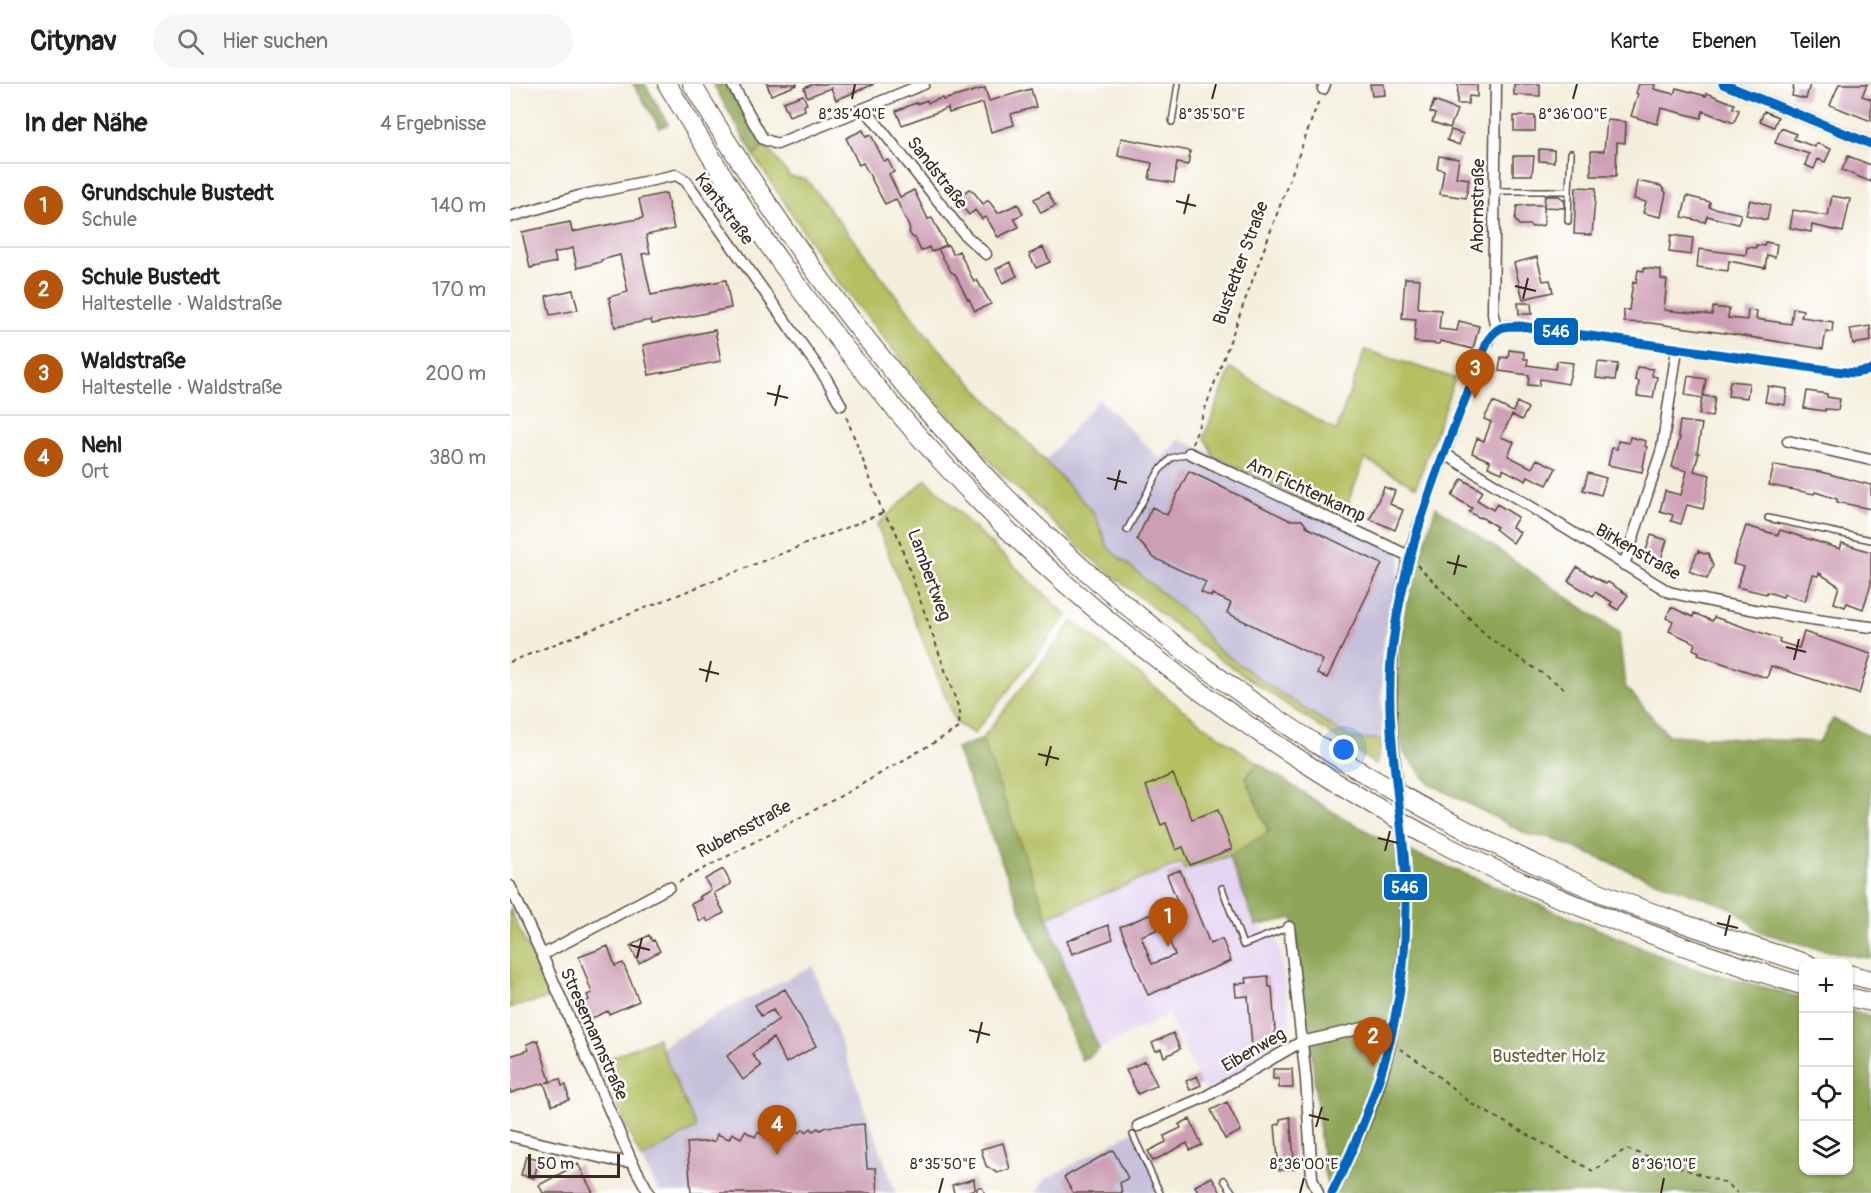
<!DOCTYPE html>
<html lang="de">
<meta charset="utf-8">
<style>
:root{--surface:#fff;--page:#f6f6f6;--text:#202124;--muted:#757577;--line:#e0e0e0;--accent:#b45309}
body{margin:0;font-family:Pangolin,sans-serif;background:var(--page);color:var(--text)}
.controls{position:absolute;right:18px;bottom:18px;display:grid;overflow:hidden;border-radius:12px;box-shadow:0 2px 4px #0004}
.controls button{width:54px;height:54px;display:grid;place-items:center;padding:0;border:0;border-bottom:2px solid var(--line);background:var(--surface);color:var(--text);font:30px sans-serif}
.scale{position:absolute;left:18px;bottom:15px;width:92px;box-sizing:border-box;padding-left:6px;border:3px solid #3b2a1e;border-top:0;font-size:16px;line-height:21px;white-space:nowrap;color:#3b2a1e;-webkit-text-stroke:4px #fff;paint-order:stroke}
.you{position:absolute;left:834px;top:666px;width:21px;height:21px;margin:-15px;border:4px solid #fff;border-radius:50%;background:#1a73e8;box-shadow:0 0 0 9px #1a73e833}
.badge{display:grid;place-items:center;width:39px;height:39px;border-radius:50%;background:var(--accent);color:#fff;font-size:20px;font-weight:700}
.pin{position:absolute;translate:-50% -50px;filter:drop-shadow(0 2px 3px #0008)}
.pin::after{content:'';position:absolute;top:32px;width:21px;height:18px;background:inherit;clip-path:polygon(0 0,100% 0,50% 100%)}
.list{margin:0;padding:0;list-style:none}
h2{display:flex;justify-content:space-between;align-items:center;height:78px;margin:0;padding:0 24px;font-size:26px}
h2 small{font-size:20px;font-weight:400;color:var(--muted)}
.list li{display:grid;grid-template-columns:39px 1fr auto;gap:18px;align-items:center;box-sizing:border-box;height:84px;padding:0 24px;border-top:2px solid var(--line)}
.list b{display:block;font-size:22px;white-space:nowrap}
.list p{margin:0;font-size:20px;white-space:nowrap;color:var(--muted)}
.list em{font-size:20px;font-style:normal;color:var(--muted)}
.icon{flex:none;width:33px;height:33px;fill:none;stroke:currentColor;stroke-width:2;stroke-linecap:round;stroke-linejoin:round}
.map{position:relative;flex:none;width:1361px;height:1109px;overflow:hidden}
header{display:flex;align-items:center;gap:36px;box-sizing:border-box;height:84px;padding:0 30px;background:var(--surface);border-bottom:2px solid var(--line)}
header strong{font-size:28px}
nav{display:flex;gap:33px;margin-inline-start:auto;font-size:21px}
.search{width:420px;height:54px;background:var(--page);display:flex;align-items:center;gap:15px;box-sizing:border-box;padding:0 21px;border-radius:33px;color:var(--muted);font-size:22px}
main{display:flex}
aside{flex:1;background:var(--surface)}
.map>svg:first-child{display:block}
.built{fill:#e4d3f2}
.industrial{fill:#c6c0da}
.green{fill:#b4c062;stroke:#787540;stroke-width:1.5}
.forest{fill:#8fa658;stroke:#65683b;stroke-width:1.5}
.building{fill:#cd9fb5;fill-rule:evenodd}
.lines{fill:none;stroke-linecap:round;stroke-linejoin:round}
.service-casing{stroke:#57473a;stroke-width:8}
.minor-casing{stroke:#57473a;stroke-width:13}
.tertiary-casing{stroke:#57473a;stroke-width:14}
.motorway-casing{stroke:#57473a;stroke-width:20}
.path{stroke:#57473a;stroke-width:2;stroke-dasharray:4.5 4.5;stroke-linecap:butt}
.service{stroke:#fff;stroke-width:5}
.minor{stroke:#fff;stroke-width:10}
.tertiary{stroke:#fff;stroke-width:12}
.motorway{stroke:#fff;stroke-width:18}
.minor-bridge-casing{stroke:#57473a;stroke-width:13;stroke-linecap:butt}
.minor-bridge{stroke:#fff;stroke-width:10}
.bus-1-casing{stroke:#fff;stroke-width:14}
.bus-1{stroke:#0065bd;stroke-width:9}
.ticks{fill:none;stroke:#3b2a1e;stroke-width:2}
.labels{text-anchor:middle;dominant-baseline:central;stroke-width:5;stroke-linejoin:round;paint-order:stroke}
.street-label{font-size:18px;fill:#3b2a1e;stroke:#fff}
.park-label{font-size:18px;fill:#655e36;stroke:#fff}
.ticks-label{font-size:15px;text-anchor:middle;fill:#3b2a1e;stroke:#fff;stroke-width:5;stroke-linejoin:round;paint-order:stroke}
.line-badge{stroke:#fff;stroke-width:2}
.badge-label{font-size:16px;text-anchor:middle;font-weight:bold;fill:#fff}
</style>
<header>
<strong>Citynav</strong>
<div class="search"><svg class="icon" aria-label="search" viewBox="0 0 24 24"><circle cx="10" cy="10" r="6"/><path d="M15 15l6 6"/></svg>Hier suchen</div>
<nav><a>Karte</a><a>Ebenen</a><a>Teilen</a></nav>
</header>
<main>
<aside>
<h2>In der Nähe<small>4 Ergebnisse</small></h2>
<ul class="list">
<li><span class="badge">1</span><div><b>Grundschule Bustedt</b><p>Schule</p></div><em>140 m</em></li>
<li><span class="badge">2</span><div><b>Schule Bustedt</b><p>Haltestelle · Waldstraße</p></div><em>170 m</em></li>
<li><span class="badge">3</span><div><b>Waldstraße</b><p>Haltestelle · Waldstraße</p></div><em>200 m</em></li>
<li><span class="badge">4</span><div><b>Nehl</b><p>Ort</p></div><em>380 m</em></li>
</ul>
</aside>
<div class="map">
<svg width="1361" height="1109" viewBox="0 0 1361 1109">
<rect width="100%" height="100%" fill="#fff"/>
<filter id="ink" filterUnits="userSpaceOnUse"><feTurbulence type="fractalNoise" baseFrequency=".0167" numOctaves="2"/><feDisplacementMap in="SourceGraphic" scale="12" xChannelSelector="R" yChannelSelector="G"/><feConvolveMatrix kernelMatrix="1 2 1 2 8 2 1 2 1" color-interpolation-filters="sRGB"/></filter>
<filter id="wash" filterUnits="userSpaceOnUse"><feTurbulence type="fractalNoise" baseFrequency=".008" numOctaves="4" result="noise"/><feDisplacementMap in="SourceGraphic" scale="24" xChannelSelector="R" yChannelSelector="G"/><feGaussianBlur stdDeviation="1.35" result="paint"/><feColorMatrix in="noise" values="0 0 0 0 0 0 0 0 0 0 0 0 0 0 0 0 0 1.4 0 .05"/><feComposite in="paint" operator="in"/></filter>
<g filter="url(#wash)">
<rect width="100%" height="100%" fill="#f4eedc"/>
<path class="built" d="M719,772L746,842L767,853L783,955L695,1008L658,930L589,965L570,922L537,833L671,779L675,786Z"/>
<path class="industrial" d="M589,315L650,375L670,355L832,434L884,456L891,475L872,566V656L840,654L758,601L704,561L683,535L599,465L584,429L535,377Z
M303,882L386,1109H150L131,1075L186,1044L151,963L216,926Z
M626,1046L655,1109H525L534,1096Z"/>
<path class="green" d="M255,61L280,93L296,95L421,256L584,429L599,465L683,535L704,562L758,601L840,654L872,656L866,681L692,563L581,474L491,389L411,300L321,189L244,72Z
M855,266L945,294L906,403L855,375L832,434L704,372L694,353L721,284L826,347Z
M416,395L466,446L557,531L464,650L446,639L367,441Z
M563,537L677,629L748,679L736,694L759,749L719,772L674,786L671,779L537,833L472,655Z
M0,824L39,914L0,924Z
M147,954L186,1044L131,1075L88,979Z"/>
<path class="forest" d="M123,0H135L158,40L150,44Z
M203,0H217L255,61L244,72Z
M926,423L1109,549L1115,602L1158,651L1309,658L1323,635L1361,653V875L1309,865L1250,848L1224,825L1130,791L1038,753L1021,752L920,700L893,668L888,625L890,561L901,491L907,493L912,468Z
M472,655L570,922L589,965L572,977L446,665Z
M748,679L818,725L876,758L968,795L1173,881L1293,914L1294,1086H1338L1339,926L1361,932V1109H819L813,1082L802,972L783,834L746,842L719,772L759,748L736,694Z"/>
<g id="blocks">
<path class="building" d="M257,0H287V1L261,11Z
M303,0H364L326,16L321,4L297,13L294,4Z
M860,0H874L875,11L862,12Z
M948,0H967V13L959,12L958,20H947Z
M1004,0H1030V12L1004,11Z
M1129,0H1145L1144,5L1164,10L1166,4L1196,12L1197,9L1224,20L1223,24L1229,26L1224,39L1193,27L1191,34L1151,24L1147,40L1121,32L1128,10L1126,9Z
M1284,0H1300L1296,15L1282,12Z
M1329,0H1357L1352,12L1361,15V37L1320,21Z
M475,4L479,17L521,5L526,23L501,30L504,41L481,48L473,19L439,29L438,24L392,41L386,27L406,19L407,20L417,16L418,19L432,14L433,16Z
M293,11L297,20L294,21L295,26L279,32L273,18Z
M924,17L947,26L940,44L922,38L925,30L920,28Z
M1254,27L1268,33L1264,43L1250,37Z
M1004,32H1025V47H1004Z
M1097,36L1116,38L1115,59L1107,58L1106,92H1081V67H1094Z
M1271,44L1286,50L1284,55L1305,63L1306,59L1321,65L1315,78L1308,75L1304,85L1295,81L1299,70L1265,59Z
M353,46L356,53L361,51L374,77L378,76L384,88L379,90L390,113L404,106L418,135L422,134L436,161L421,168L419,163L411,167L405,154L402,153L399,148L400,145L386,115L375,120L353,79L349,81L336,54Z
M941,46L953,50L949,61L937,56Z
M611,54L680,67L678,81L667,79L664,99L639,95L642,79L608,72Z
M1029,65L1044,66V78L1029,77Z
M929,72L949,75L946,93L959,95L956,114L930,110L934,86L927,84Z
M1003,72H1024L1022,91H1003Z
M1338,72L1361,81V98L1332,86Z
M1127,97L1151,102L1156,109L1151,133L1133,129L1136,118L1124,115Z
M1066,103L1086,104L1082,151L1064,150Z
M459,105L463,107L473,120L478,116L488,129L508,120L513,130L504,134L509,143L488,153L476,133L472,135L465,126L459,131L446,115Z
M538,108L545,122L531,129L524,115Z
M156,109L164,145L136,151L140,169L132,170L141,211L216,196L221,224L142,240L141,236L105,243L99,213L118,208L110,171L91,176V178L67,184L63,164L44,169L46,178L20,184L12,148L60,138L62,148L133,134L129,115Z
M1035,112H1049L1054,116V124L1034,123Z
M1177,112L1200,118L1199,123L1231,130L1228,140L1197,132L1195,138L1172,133Z
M1322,112L1340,115L1333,148L1302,141L1301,148L1280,144L1283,126L1318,132Z
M1240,116L1260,121L1257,136L1236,131Z
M1017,121H1034V141L1022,143L1020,141H1009L1005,136L1007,122Z
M1161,151L1183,154L1181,171L1159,168Z
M1255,158L1267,160L1265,173L1257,171L1255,184L1219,177L1218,187L1187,183L1189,165L1236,171L1237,163L1246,164V161L1254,162Z
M438,161L443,170L449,167L464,198L467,196L481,220L465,227L459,215L458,216L445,190L441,188L428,165Z
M533,163L540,178L526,184L519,170Z
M1027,173L1033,197L1040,196L1043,208L1013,215L1004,179Z
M500,178L507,192L493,199L486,185Z
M1134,184L1151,186V195L1157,196L1154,226L1202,231L1203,223L1219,225L1218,234L1237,236L1238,226L1247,227L1246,235L1281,240L1283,224L1293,226L1291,233L1323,238L1322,248L1316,247L1313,265L1221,250L1140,239L1114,238V226H1119L1123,198L1126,199L1128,186L1134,187Z
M895,194L910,195L908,224L931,226L929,245L947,247L949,237L969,242L963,265L930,257L929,260L904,258L906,235L892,234Z
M63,206L68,226L40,231L36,212Z
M1008,219H1021L1022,230H1009Z
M1360,242L1361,257L1343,260L1340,245Z
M205,246L211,277L139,291L133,261Z
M999,266L1014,268V275H1018L1017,281L1045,285L1047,277L1063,279L1058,300L1030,295L1029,302L1018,301L1019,291L989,287L991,273L998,274Z
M1088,278L1108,280L1105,296L1086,294Z
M1127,283L1143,285L1142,292L1147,293L1143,314L1127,312L1129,297L1125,296Z
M1178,292L1196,295L1193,312L1205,313L1202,333L1189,331L1192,314L1175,311Z
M1220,297L1239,299L1237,314L1218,312Z
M1258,302L1277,305L1275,321L1255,318Z
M1297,307L1317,310V313L1330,315L1328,326L1315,325V327L1294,324Z
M983,318L1003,328L1007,318L1018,324L1012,336L1002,331L991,353L1004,358L998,372L1022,384L1027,375L1046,384L1037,401L1018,392L1016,397L993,385L992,389L978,383L980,377L962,369L967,354L974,357L981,338L974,335Z
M1170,337L1192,340L1187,369H1189L1184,387L1200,391L1193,425L1177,421L1171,440L1161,437L1163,431L1150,427L1155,407L1171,411L1177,387L1162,383L1170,353H1168Z
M1120,353L1136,357L1135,362L1137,363L1132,388L1098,381L1102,364L1107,365L1108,357L1119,359Z
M1264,381L1311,388L1361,401V425L1327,418V415L1305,408L1304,410L1259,401Z
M679,387L779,436H792L798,444L872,480L817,594L807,590L813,576L717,529L721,519L702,510L701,513L691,508L696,498L644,474L627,455L642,423L657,431Z
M1078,389L1096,394L1091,411L1073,406Z
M952,395L972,407L967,416L983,426L987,420L1008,433L1002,443L1010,448L1003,459L985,445L987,443L971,433L970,434L959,428L962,424L942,412Z
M874,403L885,407L880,420L893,426L885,446L860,435Z
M1236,442L1268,451L1270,446L1330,465L1332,459L1361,468V500L1353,525L1337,519L1335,523L1324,519L1329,502L1309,489L1308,492L1303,491L1295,517L1274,510L1273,513L1257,508L1256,510L1227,503L1234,483L1223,480Z
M1141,451L1157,456L1150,478L1134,473Z
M1188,467L1194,470L1198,469L1203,482L1197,495L1179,487Z
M1067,483L1096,500L1098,498L1118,511L1108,526L1100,521L1102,518L1085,508L1083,512L1058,497Z
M1161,523L1183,533L1184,529L1202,537L1204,533L1270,555L1269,558L1289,564L1294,548L1361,570L1349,610L1261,582L1257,594L1188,571L1189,568L1183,565L1185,559L1159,547L1163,537L1156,534Z
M663,690L682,735L708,726L722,765L680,781L673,763L666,766L656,739L651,741L636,702Z
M213,785L221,800L204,809L214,829L198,838L196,834L190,838L181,820L191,815L189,813L201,806L195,795Z
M670,786L700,860L712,855L721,877L638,911L610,843L668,819L657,791ZM654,843L665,871L642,880L631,852Z
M598,841L603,855L562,870L557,857Z
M139,851L142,857L144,856L150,867L129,879L120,862Z
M98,862L105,882L113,879L129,917L99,930L98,927L80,935L73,919L79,916L77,911L82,909L69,873Z
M758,892L759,903H762L766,961L742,963L738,912L726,913L725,900L737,899L736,894Z
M275,905L306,962L276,979L263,954L242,970L251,982L233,996L217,972L269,935L263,926L251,932L245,921Z
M663,949L670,965L654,973L651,965L646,967L642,959Z
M28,956L40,997L36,999L50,995L52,1002L56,1001L59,1016L42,1021L34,999L0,1009V972L19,966L17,960Z
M635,977L647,1001L628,1010L616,986Z
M763,985H782L783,1004H769V995H763Z
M687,992L691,1001L680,1006L676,997Z
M717,1018L731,1047L715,1055L701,1026Z
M780,1033L785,1085L769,1086L765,1041L770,1040V1035Z
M680,1035L692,1061L680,1066L677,1059L643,1077L638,1067L656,1058L654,1052L671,1044L669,1040Z
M354,1040L357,1084H366L368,1109H181L177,1059L205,1057L207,1050L219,1055L222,1049L231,1054L235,1047L245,1053L248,1048L255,1052L259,1047L264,1051L268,1046L273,1051L277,1046L281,1050L286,1045L289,1049L294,1045L296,1048L301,1044L303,1047L308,1044L310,1046L316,1043Z
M493,1059L500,1085L487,1089L476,1082L471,1065Z
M603,1066L618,1094L610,1099L612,1109H563L554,1093Z
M16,1072L29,1075L24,1094L11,1091Z
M68,1080L83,1109H33L29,1101Z
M702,1093L711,1109H689L685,1102Z
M464,1095L465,1105L452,1109H444L442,1101Z"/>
</g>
</g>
<g filter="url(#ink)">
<use href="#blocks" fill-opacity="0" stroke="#57473a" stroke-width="1.5"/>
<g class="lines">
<defs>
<path id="service" d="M662,38L668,0
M985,107H1059L1061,69
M1058,137L1059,107
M1258,434L1361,456
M617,446L649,387L661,374L679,369
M712,804L733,861L779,843
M623,1051L650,1109
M714,1096L723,1109
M470,1106L471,1109"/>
<path id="minor" d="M222,0L253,55L267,60L414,0
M813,5L815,0
M355,25L456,152L476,170
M0,133L69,112L166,91L176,97L317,296L331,321
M986,245L983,230L986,0
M1278,357L1361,376
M679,369L899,472
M935,370L1159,508C1225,524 1293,535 1361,543
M1114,481L1152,365L1167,265
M882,646C879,579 885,513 906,449C917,415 930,383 942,350C954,318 967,273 986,245L997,242H1010L1325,287L1344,289L1361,286
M0,802L32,871L122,1078L139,1109
M779,843L796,995L802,1094L808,1109
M32,871L159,803
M628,1042L697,1012L791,958L862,942H884
M0,1052L101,1076L122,1078
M822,1109C839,1075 856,1041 868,1004C891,934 896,861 895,787"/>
<path id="tertiary" d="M1213,0L1361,60"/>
<path id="motorway" d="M157,0C198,68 239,137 287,201C365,307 458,414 557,501C634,568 716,629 803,684C843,709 883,734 925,756C1043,817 1167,863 1294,902
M182,0C257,126 342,246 441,354C458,372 473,391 491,408C650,565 833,692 1036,785C1120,824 1209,852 1298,880
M1338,890L1361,896
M1338,913L1361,918"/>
</defs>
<use href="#service" class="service-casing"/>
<use href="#minor" class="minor-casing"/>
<use href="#tertiary" class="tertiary-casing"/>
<use href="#motorway" class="motorway-casing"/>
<path class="path" d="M682,360L809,16
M907,481L979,554L1054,604
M0,578L373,429
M169,798L340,707L449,644L450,628L385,445L373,429L336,332
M890,965L913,980L962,1020L1083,1087L1116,1065L1218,1100L1227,1109"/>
<use href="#service" class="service"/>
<use href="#minor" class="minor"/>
<use href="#tertiary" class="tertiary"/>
<use href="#motorway" class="motorway"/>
<defs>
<path id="minor-bridge" d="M882,646L895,787"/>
</defs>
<use href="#minor-bridge" class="minor-bridge-casing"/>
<use href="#minor-bridge" class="minor-bridge"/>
<defs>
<path id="bus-1" d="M1213,0L1361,60
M822,1109C875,1002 902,906 895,785C891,716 875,647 881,577C891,465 938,360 978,256C988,242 993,242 1010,242L1325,287L1344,289L1361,286"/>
</defs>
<use href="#bus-1" class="bus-1-casing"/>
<use href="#bus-1" class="bus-1"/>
</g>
</g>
<path class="ticks" d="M342,15L345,0M702,15L706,0M1063,15L1067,0M666,117L686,122M674,130L679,110M1005,202L1026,207M1013,215L1018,194M257,309L278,314M265,322L270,301M597,394L617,399M605,406L610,386M937,478L957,483M944,491L949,471M1276,563L1296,568M1284,576L1289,555M189,585L209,590M196,598L201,577M528,670L549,675M536,682L541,662M868,754L888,759M875,767L880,747M1207,839L1228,844M1215,852L1220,831M120,861L140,866M127,874L132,854M459,946L480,951M467,959L472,938M799,1031L819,1036M806,1043L812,1023M429,1109L433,1094M790,1109L794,1094M1151,1109L1154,1094"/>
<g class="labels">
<g class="street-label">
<text transform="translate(427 89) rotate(52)">Sandstraße</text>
<text transform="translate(968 122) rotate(-89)">Ahornstraße</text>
<text transform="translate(214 125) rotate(53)">Kantstraße</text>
<text transform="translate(731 179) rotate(-70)">Bustedter Straße</text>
<text transform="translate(796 406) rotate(25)">Am Fichtenkamp</text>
<text transform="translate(1128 468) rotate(30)">Birkenstraße</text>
<text transform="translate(419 491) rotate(70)">Lambertweg</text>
<text transform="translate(234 745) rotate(-28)">Rubensstraße</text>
<text transform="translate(84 950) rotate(66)">Stresemannstraße</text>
<text transform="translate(744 966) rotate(-30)">Eibenweg</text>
</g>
<g class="park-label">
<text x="1039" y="972">Bustedter Holz</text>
</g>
</g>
<g class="ticks-label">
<text x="702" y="35">8°35'50"E</text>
<text x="342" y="35">8°35'40"E</text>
<text x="1063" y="35">8°36'00"E</text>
<text x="433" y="1085">8°35'50"E</text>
<text x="794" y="1085">8°36'00"E</text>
<text x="1154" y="1085">8°36'10"E</text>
</g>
<g class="line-badge">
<rect x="1023" y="233" width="46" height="29" rx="6" fill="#0065bd"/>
<rect x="873" y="789" width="45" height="28" rx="6" fill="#0065bd"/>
</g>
<g class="badge-label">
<text x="1046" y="253">546</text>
<text x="895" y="809">546</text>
</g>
</svg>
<div class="controls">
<button>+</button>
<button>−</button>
<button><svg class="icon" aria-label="locate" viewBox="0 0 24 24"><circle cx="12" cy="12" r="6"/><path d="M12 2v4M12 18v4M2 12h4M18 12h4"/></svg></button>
<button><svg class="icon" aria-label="layers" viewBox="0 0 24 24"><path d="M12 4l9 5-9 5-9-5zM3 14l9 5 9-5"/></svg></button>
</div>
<div class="scale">50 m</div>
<div class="you"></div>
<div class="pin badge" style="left:658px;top:863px">1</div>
<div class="pin badge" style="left:863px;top:983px">2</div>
<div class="pin badge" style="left:965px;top:315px">3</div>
<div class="pin badge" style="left:267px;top:1071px">4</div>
</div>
</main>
